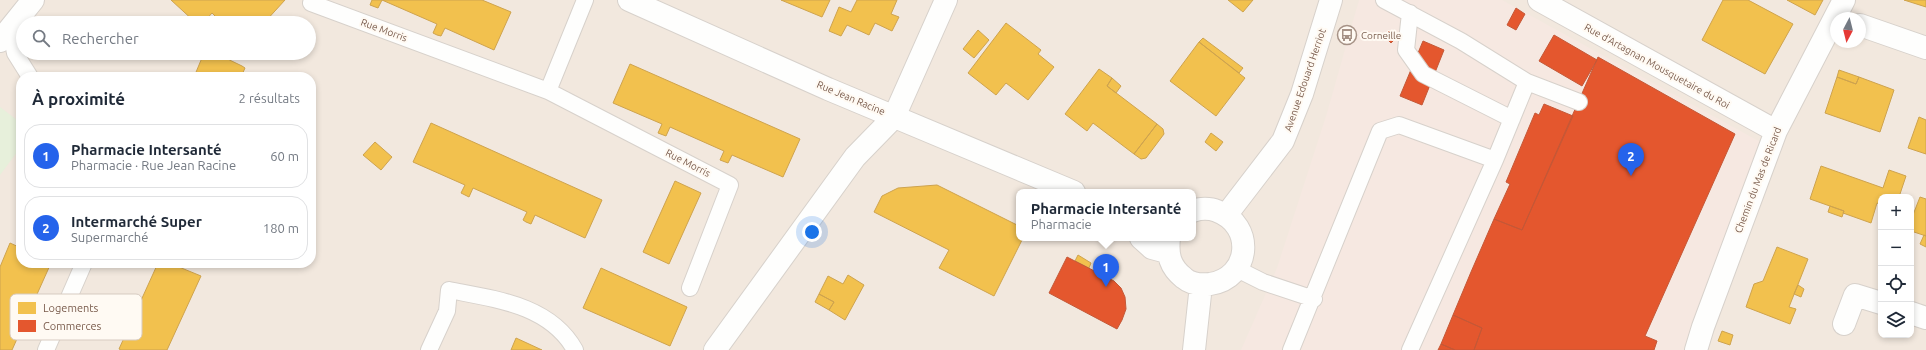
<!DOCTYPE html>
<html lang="fr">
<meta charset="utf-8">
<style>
:root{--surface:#fff;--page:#f6f6f7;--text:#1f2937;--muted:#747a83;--line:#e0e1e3;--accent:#2563eb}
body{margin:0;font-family:Ubuntu,sans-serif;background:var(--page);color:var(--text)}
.controls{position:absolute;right:12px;bottom:12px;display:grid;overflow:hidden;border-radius:8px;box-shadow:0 2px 6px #0003}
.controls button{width:36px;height:36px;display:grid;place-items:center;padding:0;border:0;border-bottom:1px solid var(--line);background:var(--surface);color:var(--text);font:20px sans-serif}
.compass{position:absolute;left:1830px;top:12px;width:36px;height:36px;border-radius:50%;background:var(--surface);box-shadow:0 2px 6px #0003;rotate:187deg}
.you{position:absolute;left:812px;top:232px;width:14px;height:14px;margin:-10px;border:3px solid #fff;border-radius:50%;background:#1a73e8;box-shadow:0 0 0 6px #1a73e833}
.badge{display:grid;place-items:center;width:26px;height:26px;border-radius:50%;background:var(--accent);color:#fff;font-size:13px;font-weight:700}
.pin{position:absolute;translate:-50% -33px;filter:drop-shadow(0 1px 2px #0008)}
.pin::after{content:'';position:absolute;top:21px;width:14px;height:12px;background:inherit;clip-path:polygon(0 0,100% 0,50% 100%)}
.popup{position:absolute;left:1016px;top:189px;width:180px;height:52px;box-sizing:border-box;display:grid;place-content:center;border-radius:8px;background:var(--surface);filter:drop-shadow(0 1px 3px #0005);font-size:13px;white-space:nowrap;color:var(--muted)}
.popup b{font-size:15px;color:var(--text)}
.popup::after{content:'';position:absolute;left:50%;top:100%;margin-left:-8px;border:8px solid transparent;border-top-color:var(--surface)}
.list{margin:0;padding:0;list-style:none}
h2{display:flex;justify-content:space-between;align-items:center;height:52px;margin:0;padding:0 16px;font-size:17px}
h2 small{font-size:13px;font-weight:400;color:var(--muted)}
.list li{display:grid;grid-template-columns:26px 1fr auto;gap:12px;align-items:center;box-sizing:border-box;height:64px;margin:0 8px 8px;padding:0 8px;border:1px solid var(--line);border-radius:16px}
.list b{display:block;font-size:15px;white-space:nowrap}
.list p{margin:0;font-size:13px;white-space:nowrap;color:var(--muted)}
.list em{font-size:13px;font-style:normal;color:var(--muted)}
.icon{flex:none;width:22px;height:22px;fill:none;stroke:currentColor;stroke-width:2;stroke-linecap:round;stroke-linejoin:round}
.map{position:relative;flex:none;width:1926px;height:350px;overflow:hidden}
.search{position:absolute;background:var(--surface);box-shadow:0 2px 6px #0003;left:16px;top:16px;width:300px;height:44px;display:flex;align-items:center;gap:10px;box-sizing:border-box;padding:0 14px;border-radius:22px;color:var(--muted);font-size:15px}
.panel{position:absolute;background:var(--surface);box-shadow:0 2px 6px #0003;left:16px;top:72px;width:300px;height:196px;border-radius:16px}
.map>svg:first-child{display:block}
.residential{fill:#f2e8de;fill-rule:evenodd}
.commercial{fill:#f6e8e1}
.green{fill:#e7f0db}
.homes{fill:#f2c14e;stroke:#cea34e}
.shops{fill:#e4572e;stroke:#c45837}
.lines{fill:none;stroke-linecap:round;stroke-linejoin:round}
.lane-casing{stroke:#d7d1cb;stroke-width:18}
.street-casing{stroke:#d7d1cb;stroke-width:24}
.lane{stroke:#fefefd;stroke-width:16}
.street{stroke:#fefefd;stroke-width:22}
.labels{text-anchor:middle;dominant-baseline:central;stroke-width:4;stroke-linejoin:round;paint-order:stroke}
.street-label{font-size:10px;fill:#7a5c4d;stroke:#fffaf3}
.poi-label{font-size:10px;fill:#7a5c4d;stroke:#fffaf3;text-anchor:start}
.key{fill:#fffaf3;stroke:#d7cbc1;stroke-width:1}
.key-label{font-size:11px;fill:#7a5c4d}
</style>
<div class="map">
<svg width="1926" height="350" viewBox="0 0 1926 350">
<rect width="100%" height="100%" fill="#f9f5f0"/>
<path class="residential" d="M0,0H1926V350H0ZM1836,18H1860V42H1836ZM23,23H309V53H23ZM21,77H311V263H21ZM1019,192H1193V238H1019ZM1881,197H1911V335H1881Z"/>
<path class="commercial" d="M1359,0H1502L1764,144L1688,350H1241L1277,268L1327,113Z"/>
<path class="green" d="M0,107L21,123V147L0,175Z"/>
<path class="homes" d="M171,0H285L264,23H222L212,13L203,23H196Z
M372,0H482L511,12L494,50L445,28L441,36L437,35L433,33L437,24L382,0L378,8L370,5Z
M781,0H830L822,17Z
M857,0H897L891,14L899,17L892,31L875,23L869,35L847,25L841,36L829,31L839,7L851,12Z
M1228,0H1253L1243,12Z
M1723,0H1748L1793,24L1765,74L1702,40Z
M1787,0H1823L1815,15Z
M1904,0H1926V7Z
M1006,23L1041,50L1038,54L1054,67L1028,100L1006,83L996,95L968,73Z
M978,30L989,40L974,58L963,49Z
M1203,38L1243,68L1239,73L1199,42Z
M1199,42L1245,78L1216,116L1170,81Z
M204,53H215L242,66L245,68L241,77H194Z
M630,64L800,139L783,177L732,155L728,163L720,160L724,151L670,127L666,136L658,133L662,124L613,103Z
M1099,69L1112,78L1107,86L1157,124L1134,154L1093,123L1087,131L1065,114Z
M1839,70L1859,77L1856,84L1837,77Z
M1837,77L1856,84L1859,77L1894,90L1880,132L1825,113Z
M1112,78L1121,86L1116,93L1107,86Z
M1919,117L1926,120V154L1908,148Z
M431,123L602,200L585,238L535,215L531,224L526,222L523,220L527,212L473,188L469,197L461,193L465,185L413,162Z
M1157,124L1163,129L1164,134L1146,158L1141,159L1134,154Z
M1211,133L1223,142L1216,151L1205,142Z
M375,142L392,157L381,170L363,155Z
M1821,166L1883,188L1889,170L1906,176L1899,197H1881V205L1877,203L1871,223L1843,213L1844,211L1810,199Z
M675,181L701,193L669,264L643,252Z
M937,185L1019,226V238H1023L994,296L939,268L949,250L874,212L882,196L898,188Z
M1920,197L1926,199V236L1911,231V220Z
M1830,206L1844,211L1842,217L1828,212Z
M1924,235L1926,236V247L1920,244Z
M10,243L21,248V263H51L12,350H0V267Z
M1777,247L1808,259L1789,307L1796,309L1790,324L1746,307L1754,284L1763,281Z
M1078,255L1091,263L1089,268L1075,261Z
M158,263H181L179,267L201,276L167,350H121L119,349Z
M601,268L687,307L670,346L583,308Z
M848,275L864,285L845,320L829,310L834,302L819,294L828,276L843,284Z
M1798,285L1804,289L1801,297L1794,294Z
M819,294L834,302L829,310L815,302Z
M1722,331L1733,335L1730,345L1718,341Z
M516,338L542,350H511Z"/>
<path class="shops" d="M1516,8L1525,14L1516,30L1507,25Z
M1390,30L1397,37L1391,43L1384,36Z
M1554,35L1597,60L1582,86L1539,61Z
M1423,41L1444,50L1422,105L1400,96Z
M1598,57L1735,134L1645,336L1657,341L1654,350H1474L1482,328L1453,315L1471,272L1494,219L1522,230Z
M1544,104L1573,116L1522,230L1494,219L1510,184L1506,182L1535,113L1539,115Z
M1067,257L1114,281L1121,288L1125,297L1126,309L1122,320L1117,329L1049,293Z
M1453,315L1482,328L1474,350H1455L1441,344Z
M1441,344L1455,350H1438Z"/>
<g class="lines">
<defs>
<path id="lane" d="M1384,0L1461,41L1527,82
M311,3L548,91L730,185L690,288
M1410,13L1406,50L1423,74L1512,119
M10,28L15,53L30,77
M548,91L585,0
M1495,160L1527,82L1579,102
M1237,269L1263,282L1314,299
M46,350L84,263
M429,350L447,311L449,290C495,299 550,305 575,350
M1291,350L1380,131L1399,125L1495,160L1410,350"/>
<path id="street" d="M629,0L828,89L1074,192
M1539,0L1776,131
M1860,25L1926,48
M0,41L33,0
M1227,214L1283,141L1302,94L1331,0
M1141,238L1152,248L1167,252
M1169,238C1167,255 1170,267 1184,278C1191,284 1201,285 1210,284C1251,278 1255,225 1217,211C1210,208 1200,208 1193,211
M1911,313L1926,318
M1844,324L1855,295L1881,303
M715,350L855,157L894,117L946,0
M1194,350L1201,285
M1696,350L1703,327L1776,131L1844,0"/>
</defs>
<use href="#lane" class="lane-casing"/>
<use href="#street" class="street-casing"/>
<use href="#lane" class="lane"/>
<use href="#street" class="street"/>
</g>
<defs>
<symbol id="bus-ring" viewBox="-11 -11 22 22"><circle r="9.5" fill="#fffaf3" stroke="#a69286" stroke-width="1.5"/><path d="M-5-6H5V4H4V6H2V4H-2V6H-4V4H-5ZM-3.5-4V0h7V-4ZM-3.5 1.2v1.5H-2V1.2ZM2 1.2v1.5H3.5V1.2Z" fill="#a69286"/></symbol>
</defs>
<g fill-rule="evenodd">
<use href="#bus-ring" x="1336" y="24" width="22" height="22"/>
</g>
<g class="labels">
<g class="street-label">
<text transform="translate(384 30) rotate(20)">Rue Morris</text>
<text transform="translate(1657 66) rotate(29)">Rue d'Artagnan Mousquetaire du Roi</text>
<text transform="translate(1305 80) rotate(-71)">Avenue Edouard Herriot</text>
<text transform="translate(851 98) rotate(23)">Rue Jean Racine</text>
<text transform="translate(688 163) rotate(27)">Rue Morris</text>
<text transform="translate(1758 180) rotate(-69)">Chemin du Mas de Ricard</text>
</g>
<g class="poi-label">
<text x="1361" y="35">Corneille</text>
</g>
</g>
<rect x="10" y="294" width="132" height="46" rx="6" class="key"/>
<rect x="18" y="302" width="18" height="12" fill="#f2c14e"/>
<rect x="18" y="320" width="18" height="12" fill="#e4572e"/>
<g class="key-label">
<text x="43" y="312">Logements</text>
<text x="43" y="330">Commerces</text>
</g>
</svg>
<div class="controls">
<button>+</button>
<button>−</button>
<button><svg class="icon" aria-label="locate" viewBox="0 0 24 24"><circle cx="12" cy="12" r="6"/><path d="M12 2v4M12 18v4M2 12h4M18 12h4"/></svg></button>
<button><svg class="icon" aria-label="layers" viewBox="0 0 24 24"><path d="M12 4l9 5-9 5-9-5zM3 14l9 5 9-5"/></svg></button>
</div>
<svg class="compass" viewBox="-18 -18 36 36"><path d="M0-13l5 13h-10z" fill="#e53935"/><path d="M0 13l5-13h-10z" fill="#747a83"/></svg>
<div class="you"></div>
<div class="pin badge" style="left:1106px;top:287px">1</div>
<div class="popup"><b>Pharmacie Intersanté</b>Pharmacie</div>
<div class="pin badge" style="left:1631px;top:176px">2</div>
<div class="search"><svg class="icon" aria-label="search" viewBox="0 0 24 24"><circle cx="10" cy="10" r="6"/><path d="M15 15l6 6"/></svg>Rechercher</div>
<section class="panel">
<h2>À proximité<small>2 résultats</small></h2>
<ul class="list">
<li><span class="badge">1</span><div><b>Pharmacie Intersanté</b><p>Pharmacie · Rue Jean Racine</p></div><em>60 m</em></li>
<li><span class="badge">2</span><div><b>Intermarché Super</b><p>Supermarché</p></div><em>180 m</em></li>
</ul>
</section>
</div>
